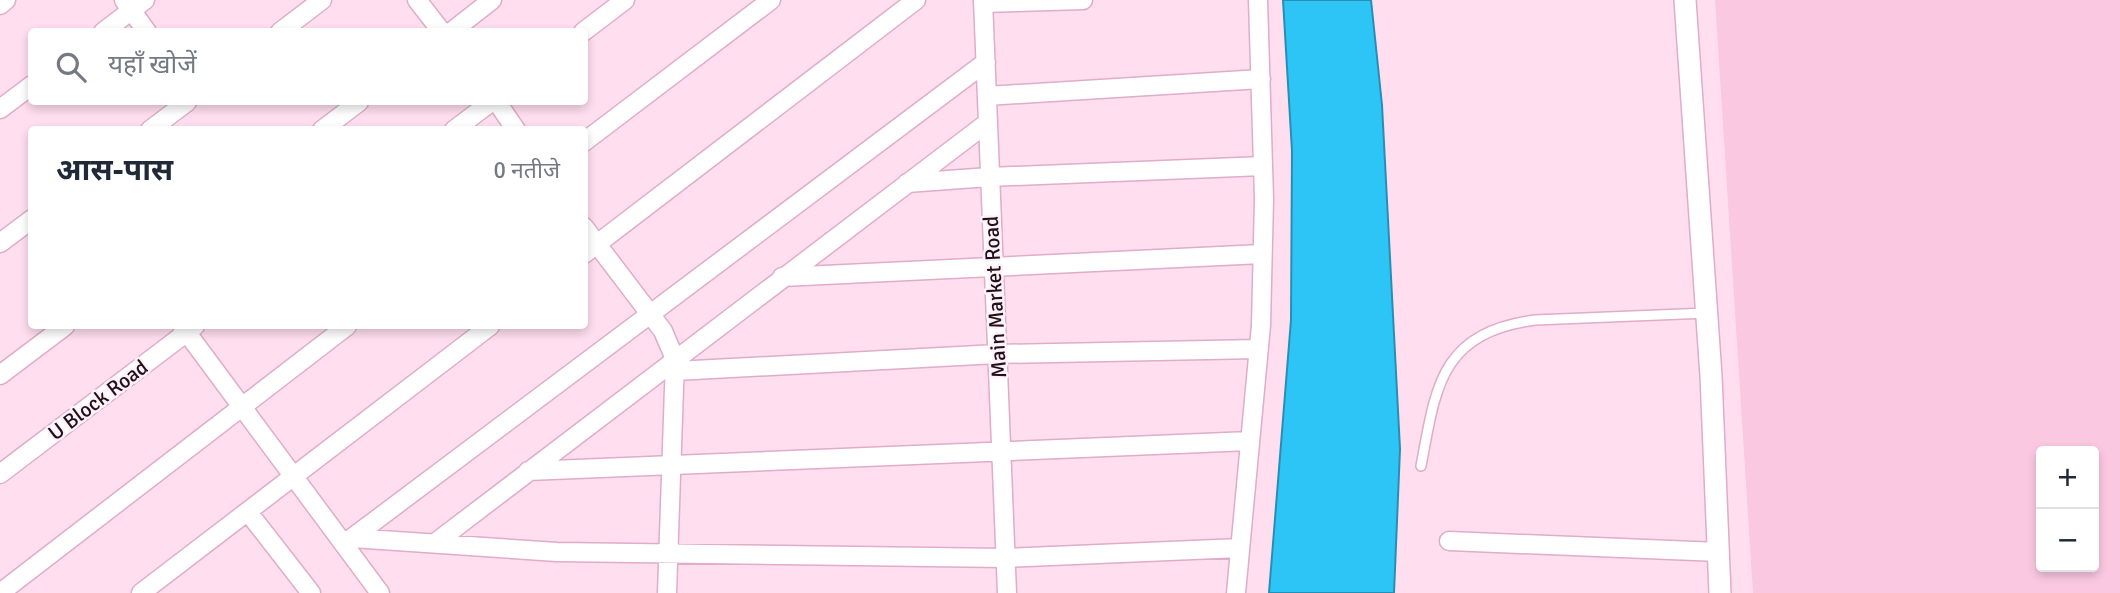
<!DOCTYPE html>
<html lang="hi">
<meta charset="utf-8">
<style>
:root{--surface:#fff;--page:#f6f6f7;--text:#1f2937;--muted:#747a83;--line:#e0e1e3}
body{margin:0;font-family:Signika,"Noto Sans Devanagari",sans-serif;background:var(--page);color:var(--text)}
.controls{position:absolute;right:21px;bottom:21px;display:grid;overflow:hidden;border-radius:7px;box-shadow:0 4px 10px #0003}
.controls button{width:63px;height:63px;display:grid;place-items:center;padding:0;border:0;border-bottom:2px solid var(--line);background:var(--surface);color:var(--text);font:35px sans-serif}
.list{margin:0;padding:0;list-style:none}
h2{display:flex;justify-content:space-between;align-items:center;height:91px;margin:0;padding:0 28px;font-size:30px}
h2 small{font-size:23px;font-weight:400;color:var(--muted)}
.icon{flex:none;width:38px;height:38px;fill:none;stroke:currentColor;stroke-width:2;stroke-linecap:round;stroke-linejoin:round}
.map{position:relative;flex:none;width:2120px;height:593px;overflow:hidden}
.search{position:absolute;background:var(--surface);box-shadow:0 4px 10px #0003;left:28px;top:28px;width:560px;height:77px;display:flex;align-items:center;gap:18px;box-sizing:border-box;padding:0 24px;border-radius:7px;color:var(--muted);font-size:26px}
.panel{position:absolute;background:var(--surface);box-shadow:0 4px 10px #0003;left:28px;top:126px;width:560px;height:203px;border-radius:7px}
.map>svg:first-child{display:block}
.green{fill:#fbc8e2;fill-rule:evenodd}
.water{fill:#2dc5f6;stroke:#298eb4;stroke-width:2}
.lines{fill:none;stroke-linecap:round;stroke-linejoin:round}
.service-casing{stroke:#e0acc8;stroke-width:12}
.minor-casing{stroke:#e0acc8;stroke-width:21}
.tertiary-casing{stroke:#e0acc8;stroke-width:24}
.service{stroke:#fff;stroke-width:9}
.minor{stroke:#fff;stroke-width:18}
.tertiary{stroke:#fff;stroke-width:21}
.labels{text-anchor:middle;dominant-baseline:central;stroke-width:5;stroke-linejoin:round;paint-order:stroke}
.street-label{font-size:21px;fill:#210f19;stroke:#fdf2f8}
</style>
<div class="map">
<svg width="2120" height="593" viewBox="0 0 2120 593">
<rect width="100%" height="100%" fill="#ffdeef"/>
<path class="green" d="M1715,0H2120V593H1753ZM2041,451H2094V567H2041Z"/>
<path class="water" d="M1283,0H1371L1382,105L1400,449L1394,593H1269L1291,320L1292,151Z"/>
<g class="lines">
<defs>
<path id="service" d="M1421,466C1436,386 1440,333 1535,320L1707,313"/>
<path id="minor" d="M124,0L147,32
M417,0L442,32
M983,0L1007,593
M983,3L1083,0
M0,5L6,0
M103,32L145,0
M280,32L322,0
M451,32L492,0
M583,32L625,0
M987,96L1261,79
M497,102L516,130
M0,109L32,85
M150,130L187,102
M322,130L359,102
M454,130L491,102
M584,142L771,0
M907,183L989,177L1263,166
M584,227L663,331L675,359L667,593
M0,243L32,219
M584,254L916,0
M782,277L1262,254
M182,326L380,593
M675,371L997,354L1258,349
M0,375L65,326
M528,471L1250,441
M0,474L195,326
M248,512L311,593
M352,538L557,552L1004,558L1240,548
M348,541L986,62
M1449,541L1719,552
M435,543L987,123
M0,593L347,326
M141,593L490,326
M1236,593L1261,325L1264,199L1258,0"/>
<path id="tertiary" d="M1685,0L1711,376L1720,593"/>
</defs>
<use href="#service" class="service-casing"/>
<use href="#minor" class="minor-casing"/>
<use href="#tertiary" class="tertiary-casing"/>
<use href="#service" class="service"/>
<use href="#minor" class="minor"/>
<use href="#tertiary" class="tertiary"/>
</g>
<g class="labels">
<g class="street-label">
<text transform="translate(995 297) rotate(-93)">Main Market Road</text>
<text transform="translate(98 400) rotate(-37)">U Block Road</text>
</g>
</g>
</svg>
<div class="controls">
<button>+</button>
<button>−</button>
</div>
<div class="search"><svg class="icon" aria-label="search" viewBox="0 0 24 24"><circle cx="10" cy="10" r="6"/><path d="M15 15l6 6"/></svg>यहाँ खोजें</div>
<section class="panel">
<h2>आस-पास<small>0 नतीजे</small></h2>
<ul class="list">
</ul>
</section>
</div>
